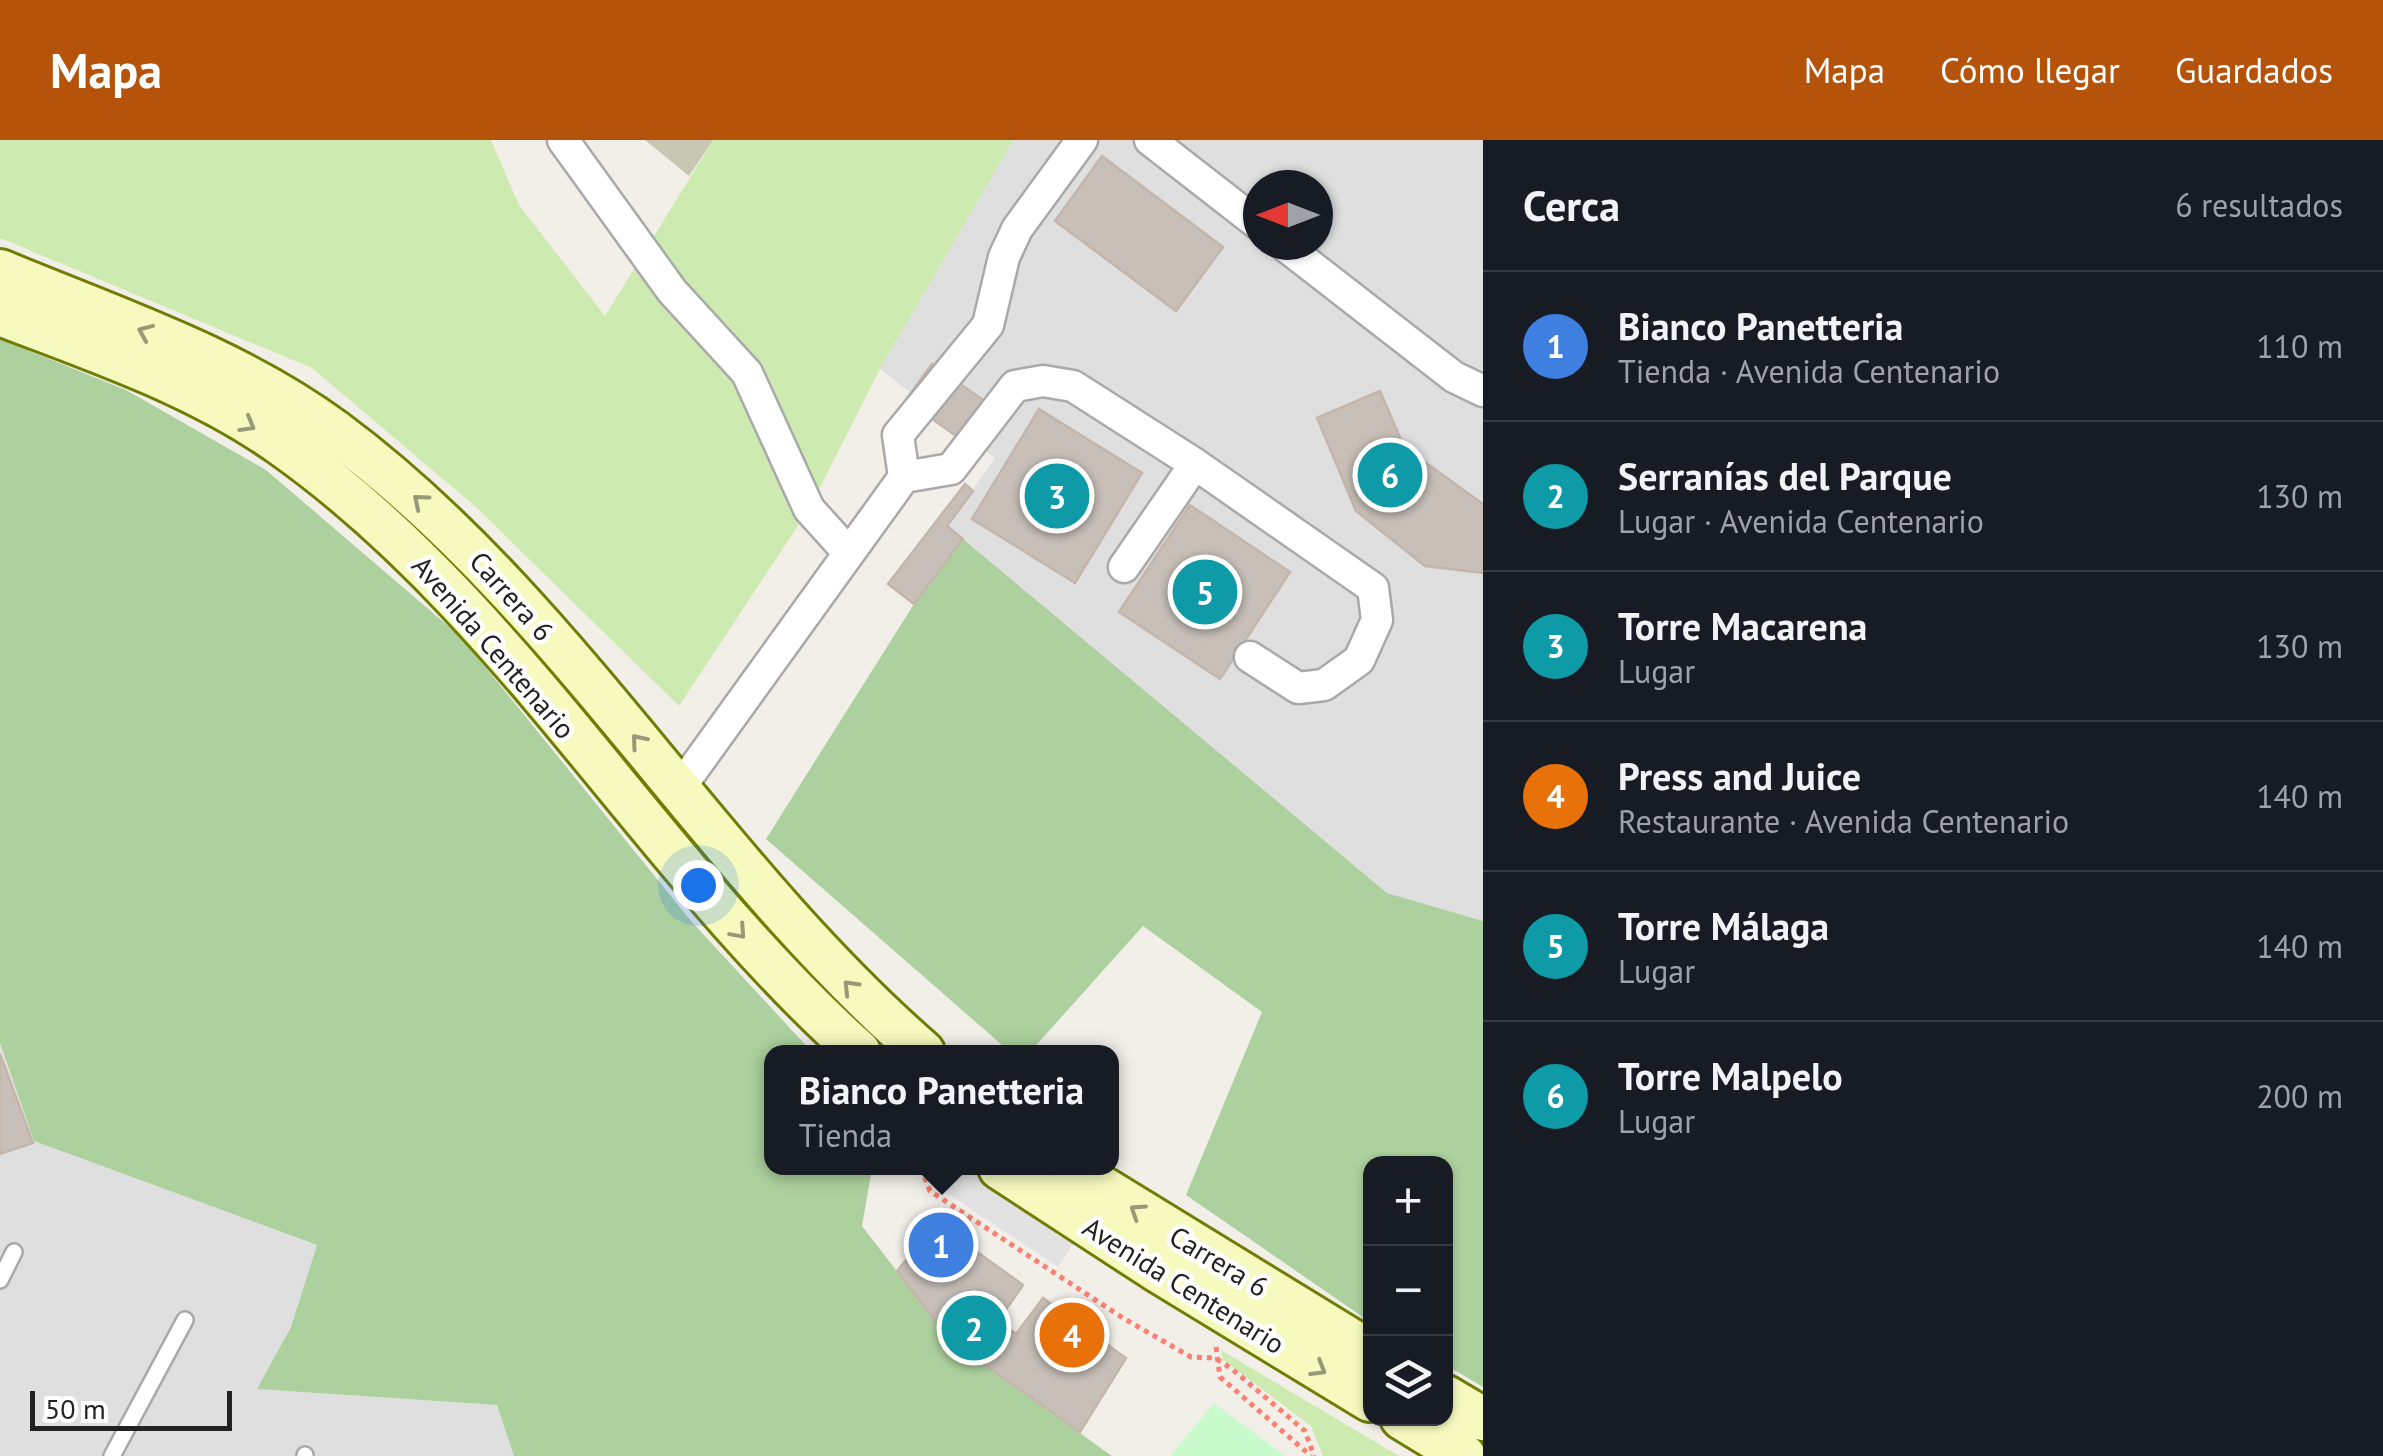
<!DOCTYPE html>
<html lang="es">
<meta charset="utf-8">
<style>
:root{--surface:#171b24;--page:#20242c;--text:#f1f3f6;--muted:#9ea1a6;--line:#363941;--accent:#b45309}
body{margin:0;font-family:"PT Sans",sans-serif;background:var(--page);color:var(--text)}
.controls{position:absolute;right:30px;bottom:30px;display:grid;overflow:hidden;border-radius:20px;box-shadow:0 2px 8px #0004}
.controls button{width:90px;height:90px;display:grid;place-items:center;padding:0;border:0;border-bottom:2px solid var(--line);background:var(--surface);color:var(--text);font:50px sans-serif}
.compass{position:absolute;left:1243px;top:30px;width:90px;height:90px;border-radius:50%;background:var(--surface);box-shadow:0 2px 8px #0004;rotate:270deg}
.scale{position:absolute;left:30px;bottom:25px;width:202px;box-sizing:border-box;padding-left:10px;border:5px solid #222;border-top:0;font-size:28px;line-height:35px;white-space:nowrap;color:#222;-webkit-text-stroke:8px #fff;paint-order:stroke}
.you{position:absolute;left:698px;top:745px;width:35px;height:35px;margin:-25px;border:8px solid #fff;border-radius:50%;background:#1a73e8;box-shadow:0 0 0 15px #1a73e833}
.badge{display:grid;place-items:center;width:65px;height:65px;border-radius:50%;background:var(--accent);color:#fff;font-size:32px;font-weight:700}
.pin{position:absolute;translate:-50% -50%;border:5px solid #fff;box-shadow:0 2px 10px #0006}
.popup{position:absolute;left:764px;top:905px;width:355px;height:130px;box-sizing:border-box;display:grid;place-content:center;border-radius:20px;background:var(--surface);filter:drop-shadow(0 2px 8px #0005);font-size:32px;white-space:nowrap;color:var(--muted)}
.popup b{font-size:38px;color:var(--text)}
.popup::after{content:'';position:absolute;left:50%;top:100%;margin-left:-20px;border:20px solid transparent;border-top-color:var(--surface)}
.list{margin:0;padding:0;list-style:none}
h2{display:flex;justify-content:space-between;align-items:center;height:130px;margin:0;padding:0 40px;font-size:42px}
h2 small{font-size:32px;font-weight:400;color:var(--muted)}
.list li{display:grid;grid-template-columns:65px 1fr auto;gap:30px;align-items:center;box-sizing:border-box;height:150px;padding:0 40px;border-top:2px solid var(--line)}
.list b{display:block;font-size:38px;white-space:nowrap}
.list p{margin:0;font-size:32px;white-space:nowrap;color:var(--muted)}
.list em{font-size:32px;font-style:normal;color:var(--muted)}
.icon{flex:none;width:55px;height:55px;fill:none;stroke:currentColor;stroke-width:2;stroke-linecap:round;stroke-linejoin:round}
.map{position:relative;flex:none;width:1483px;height:1316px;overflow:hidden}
header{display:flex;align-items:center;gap:60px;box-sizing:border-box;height:140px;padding:0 50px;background:var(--accent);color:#fff}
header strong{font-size:48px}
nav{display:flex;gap:55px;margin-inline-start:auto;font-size:35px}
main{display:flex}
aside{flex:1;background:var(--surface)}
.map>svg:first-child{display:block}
.residential{fill:#e0dfdf;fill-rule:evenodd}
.construction{fill:#c7c7b4}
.grass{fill:#cdebb0}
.forest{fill:#add19e}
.park{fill:#c8facc}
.parking{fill:#e2e2e2}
.building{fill:#c7bfb8;stroke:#c4b6ab;stroke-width:2.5}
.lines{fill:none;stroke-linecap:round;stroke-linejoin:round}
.lane-casing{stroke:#a9a9a9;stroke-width:20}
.street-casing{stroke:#a9a9a9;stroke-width:35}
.secondary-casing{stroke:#707d05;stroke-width:48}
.path{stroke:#fa8072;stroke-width:5;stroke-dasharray:5 5;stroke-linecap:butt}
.lane{stroke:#fff;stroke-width:15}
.street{stroke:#fff;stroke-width:30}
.secondary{stroke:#f7fabf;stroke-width:42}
.oneway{stroke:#979978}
.labels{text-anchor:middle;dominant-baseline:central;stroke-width:9;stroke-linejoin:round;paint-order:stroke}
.street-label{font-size:28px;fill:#222;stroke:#fff}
</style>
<header>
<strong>Mapa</strong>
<nav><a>Mapa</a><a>Cómo llegar</a><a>Guardados</a></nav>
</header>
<main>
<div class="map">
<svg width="1483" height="1316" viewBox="0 0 1483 1316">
<rect width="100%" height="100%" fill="#f2efe9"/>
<path class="residential" d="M1013,0H1483V781L1387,753L947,386L995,318L880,229ZM1258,45H1318V105H1258Z
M0,903L34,1001L317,1105L291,1187L258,1249L497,1265L514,1316H0Z"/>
<path class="construction" d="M645,0H713L689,36Z"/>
<path class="grass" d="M0,0H491L519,65L605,176L713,0H1013L880,229L809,369L679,566L477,368L312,228L0,98Z
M1221,1210L1399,1316H1323L1311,1286L1222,1219Z"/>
<path class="forest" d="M0,199L126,250L266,330L461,497L691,781L812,912H771V1028H872L862,1086L950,1200L1112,1316H514L497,1265L257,1249L291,1187L317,1105L34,1001L0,903Z
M963,399L1387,753L1483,781V1247L1446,1225V1024H1370V1182L1186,1055L1262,872L1143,786L1030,912H1010L766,699L914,464Z"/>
<path class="park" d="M1214,1263L1285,1316H1170Z"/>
<path class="parking" d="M930,1028H973L1077,1098L1058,1127L933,1044Z"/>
<path class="building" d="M1102,16L1223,107L1176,171L1055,81Z
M932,224L1007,277L981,314L906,260Z
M1380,251L1404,307L1483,364V433L1425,426L1356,371L1317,278Z
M1039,269L1142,333L1075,443L972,379Z
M965,344L973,351L947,386L963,399L914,464L888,444Z
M1190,365L1290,432L1220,539L1119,472Z
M0,914L33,1003L0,1014Z
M937,1083L1023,1145L998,1181L1016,1194L1043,1158L1126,1218L1080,1292L950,1200L897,1131Z"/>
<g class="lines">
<defs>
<path id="lane" d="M0,1140L14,1112
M305,1315V1316
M112,1316L185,1180"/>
<path id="street" d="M563,0L672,151L747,233L809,369L847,411
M1150,0L1258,84
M1284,105L1454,237L1483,251
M904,337L898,295L988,185L1004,117L1017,89L1082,0
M1124,427L1195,324
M679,649L904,337L951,329L1015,246L1043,241L1073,246L1195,324L1373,448L1377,480L1359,520L1324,545L1298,548L1250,517"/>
<path id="secondary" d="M0,131C113,178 235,218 334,291C566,463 707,724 923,912
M0,174C96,211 196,244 281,304C512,467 650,725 859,912
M1000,1028L1155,1129L1370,1260
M1070,1028L1370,1212
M1446,1257L1483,1279
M1402,1278L1464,1316"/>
</defs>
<use href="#lane" class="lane-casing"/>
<use href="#street" class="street-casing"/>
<use href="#secondary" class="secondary-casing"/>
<path class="path" d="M921,1028L930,1051L1123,1178L1191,1217L1215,1218L1232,1229L1305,1291L1314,1316
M1216,1207L1220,1237L1311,1316"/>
<use href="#lane" class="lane"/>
<use href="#street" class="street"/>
<use href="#secondary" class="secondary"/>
</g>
<defs><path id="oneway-chevron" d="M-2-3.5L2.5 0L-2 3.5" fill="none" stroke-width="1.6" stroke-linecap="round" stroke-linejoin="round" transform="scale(2.5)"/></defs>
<g class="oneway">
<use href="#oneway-chevron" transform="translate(145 192) rotate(-157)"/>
<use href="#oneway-chevron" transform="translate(248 285) rotate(30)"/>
<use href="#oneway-chevron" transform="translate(420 361) rotate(-140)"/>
<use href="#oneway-chevron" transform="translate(638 601) rotate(-130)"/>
<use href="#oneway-chevron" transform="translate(739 792) rotate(48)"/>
<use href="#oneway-chevron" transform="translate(850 847) rotate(-134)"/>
<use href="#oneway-chevron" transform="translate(1137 1071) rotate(-147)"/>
<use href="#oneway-chevron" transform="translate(1319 1229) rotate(31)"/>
</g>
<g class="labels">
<g class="street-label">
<text transform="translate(512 456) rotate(48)">Carrera 6</text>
<text transform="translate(494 507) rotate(49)">Avenida Centenario</text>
<text transform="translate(1219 1121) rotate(31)">Carrera 6</text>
<text transform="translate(1184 1145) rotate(32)">Avenida Centenario</text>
</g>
</g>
</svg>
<div class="controls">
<button>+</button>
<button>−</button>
<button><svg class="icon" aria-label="layers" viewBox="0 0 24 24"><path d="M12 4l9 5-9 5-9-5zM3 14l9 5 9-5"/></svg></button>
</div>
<svg class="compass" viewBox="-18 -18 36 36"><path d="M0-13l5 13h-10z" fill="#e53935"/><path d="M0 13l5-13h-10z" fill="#9ea1a6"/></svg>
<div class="scale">50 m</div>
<div class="you"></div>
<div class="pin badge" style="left:941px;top:1105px;background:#3f7fe0">1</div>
<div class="popup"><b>Bianco Panetteria</b>Tienda</div>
<div class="pin badge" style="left:974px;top:1188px;background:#0f9aa8">2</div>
<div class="pin badge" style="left:1057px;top:356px;background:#0f9aa8">3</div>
<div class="pin badge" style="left:1072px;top:1195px;background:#e8710a">4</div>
<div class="pin badge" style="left:1205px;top:452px;background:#0f9aa8">5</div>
<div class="pin badge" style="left:1390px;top:335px;background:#0f9aa8">6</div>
</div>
<aside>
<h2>Cerca<small>6 resultados</small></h2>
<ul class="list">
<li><span class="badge" style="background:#3f7fe0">1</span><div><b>Bianco Panetteria</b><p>Tienda · Avenida Centenario</p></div><em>110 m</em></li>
<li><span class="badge" style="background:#0f9aa8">2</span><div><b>Serranías del Parque</b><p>Lugar · Avenida Centenario</p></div><em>130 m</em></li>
<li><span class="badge" style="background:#0f9aa8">3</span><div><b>Torre Macarena</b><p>Lugar</p></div><em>130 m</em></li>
<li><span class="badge" style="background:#e8710a">4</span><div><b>Press and Juice</b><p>Restaurante · Avenida Centenario</p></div><em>140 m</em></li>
<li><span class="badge" style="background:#0f9aa8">5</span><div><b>Torre Málaga</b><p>Lugar</p></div><em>140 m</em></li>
<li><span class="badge" style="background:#0f9aa8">6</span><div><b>Torre Malpelo</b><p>Lugar</p></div><em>200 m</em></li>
</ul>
</aside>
</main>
